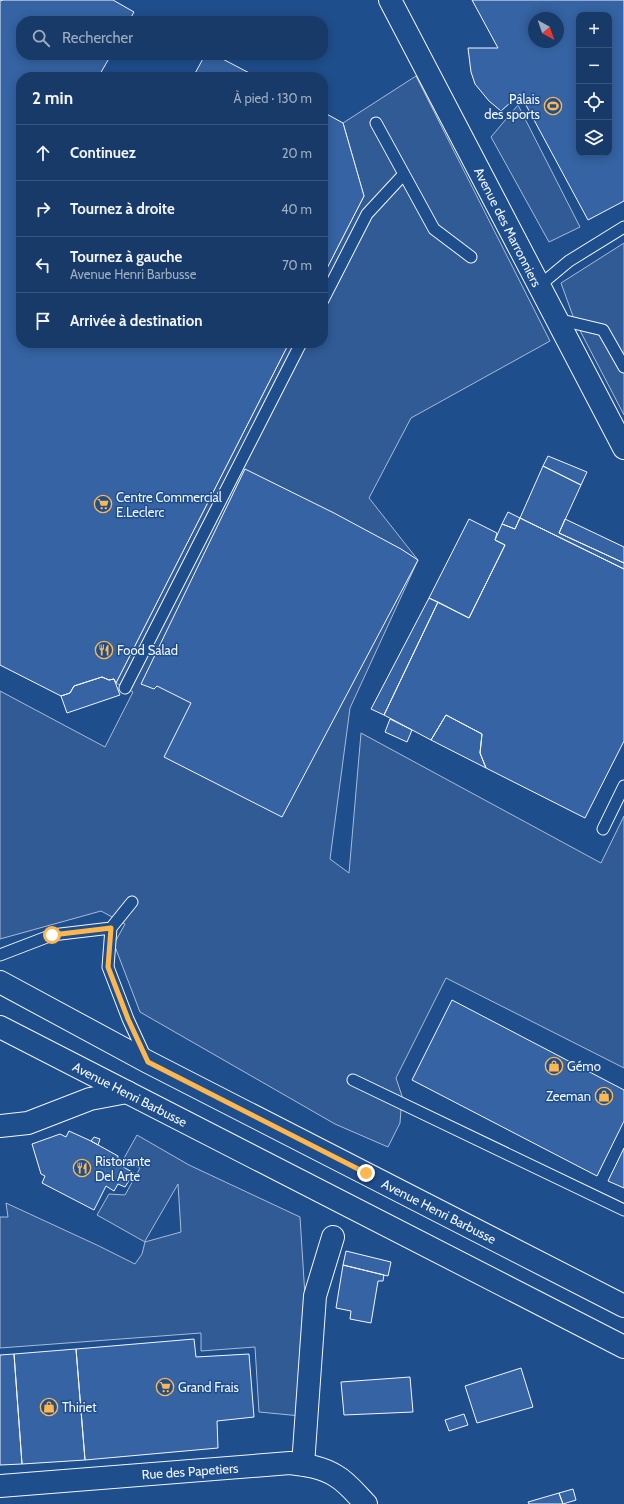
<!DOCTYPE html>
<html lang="fr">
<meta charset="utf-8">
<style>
:root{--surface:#173a69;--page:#20416f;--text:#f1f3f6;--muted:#9eadc0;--line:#36547d}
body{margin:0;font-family:Cabin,sans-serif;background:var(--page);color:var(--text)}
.controls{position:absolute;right:12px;top:12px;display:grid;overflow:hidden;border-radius:8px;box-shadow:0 2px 10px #0003}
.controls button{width:36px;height:36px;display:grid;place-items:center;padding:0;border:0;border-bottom:1px solid var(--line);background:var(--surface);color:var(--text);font:20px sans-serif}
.compass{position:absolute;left:528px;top:12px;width:36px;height:36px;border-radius:50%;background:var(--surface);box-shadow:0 2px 10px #0003;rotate:140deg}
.stop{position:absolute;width:12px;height:12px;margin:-9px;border:3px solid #ffb74d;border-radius:50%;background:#fff}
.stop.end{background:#ffb74d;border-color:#fff;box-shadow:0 1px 4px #0008}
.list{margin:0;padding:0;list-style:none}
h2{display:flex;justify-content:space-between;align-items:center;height:52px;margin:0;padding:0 16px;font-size:17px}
h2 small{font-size:13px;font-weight:400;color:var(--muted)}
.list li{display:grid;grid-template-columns:26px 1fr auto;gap:12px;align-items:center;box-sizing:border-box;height:56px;padding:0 16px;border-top:1px solid var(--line)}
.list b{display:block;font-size:15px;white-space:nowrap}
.list p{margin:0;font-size:13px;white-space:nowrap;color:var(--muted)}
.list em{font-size:13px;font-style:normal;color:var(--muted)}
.icon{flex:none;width:22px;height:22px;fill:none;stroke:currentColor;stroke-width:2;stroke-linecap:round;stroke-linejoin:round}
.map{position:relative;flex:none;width:624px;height:1504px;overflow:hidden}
.search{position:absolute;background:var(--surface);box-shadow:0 2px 10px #0003;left:16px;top:16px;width:312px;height:44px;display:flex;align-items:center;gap:10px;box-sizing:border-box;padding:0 14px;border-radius:16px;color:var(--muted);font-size:15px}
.panel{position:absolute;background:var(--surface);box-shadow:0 2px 10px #0003;left:16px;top:72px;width:312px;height:276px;border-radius:16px}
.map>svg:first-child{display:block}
.built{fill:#305b95;stroke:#a8bbd7;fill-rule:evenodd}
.building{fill:#3563a3;stroke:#f2f6ff;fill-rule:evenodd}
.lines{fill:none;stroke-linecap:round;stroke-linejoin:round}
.lane-casing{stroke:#f2f6ff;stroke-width:13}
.street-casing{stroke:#f2f6ff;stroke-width:24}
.secondary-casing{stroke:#f2f6ff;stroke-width:24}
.primary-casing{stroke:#f2f6ff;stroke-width:24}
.lane{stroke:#1f4e8c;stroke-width:11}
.street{stroke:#1f4e8c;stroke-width:22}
.secondary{stroke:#1f4e8c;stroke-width:22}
.primary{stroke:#1f4e8c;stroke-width:22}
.route{stroke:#ffb74d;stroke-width:5}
.labels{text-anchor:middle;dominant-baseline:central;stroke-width:3;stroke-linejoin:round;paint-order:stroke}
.poi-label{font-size:13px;fill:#f2f6ff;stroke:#1f4e8c;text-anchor:start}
.street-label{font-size:13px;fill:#f2f6ff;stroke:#1f4e8c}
</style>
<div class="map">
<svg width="624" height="1504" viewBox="0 0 624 1504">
<rect width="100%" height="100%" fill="#1f4e8c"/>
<path class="built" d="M416,76L550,341L411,418L369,498L418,560L350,708L330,859L349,873L361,733L601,863L624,816V1068L446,978L396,1078L402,1096L400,1123L388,1147L335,1124L140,1012L114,944L125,924L101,911L0,939V691L105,747L133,692L116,683L289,343H323V276L364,196L343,123Z
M518,105L580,227L549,242L491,137Z
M624,243V415L574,319L561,283Z
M137,1135L189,1165L300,1217L305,1296L301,1416L259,1412L255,1347L201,1351V1333L0,1348V1217H8L6,1203L99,1246L135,1264L142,1254L145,1242L97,1215L109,1194L125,1195L140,1168L123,1160ZM178,1184L181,1232L145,1242V1241Z"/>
<path class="building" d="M3,0H113L134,12L129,21H21V55H111L100,74L106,77H21V343H289L116,683L114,679L109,680L102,677L74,686L70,693L61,696L0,665V1Z
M472,0H624V201L588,220L520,94L501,111L489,101L475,84L471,72L468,48H498ZM579,15H609V153H579ZM534,18H558V42H534Z
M205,55H215L257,77H193Z
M323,112L343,123L364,196L323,276Z
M548,456L587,472L581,485L543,466Z
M543,466L581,485L559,533L624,563V569L520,518Z
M245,469L334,513L401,549L418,560L282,817L164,757L191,703L157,686L154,689L141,684Z
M508,512L520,518L515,529L502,524Z
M520,518L624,569V741L585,818L486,768L480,753L482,734L446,715L431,740L384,715L438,602L469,618L505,545L495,540L502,524L515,529Z
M469,519L497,533L495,540L505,545L469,618L429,598Z
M565,519L624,547V563L559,533Z
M429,598L438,602L384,715L371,709Z
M102,677L109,680L114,679L120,695L67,713L61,696L70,693L74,686Z
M446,715L482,734L480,753L486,768L431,740Z
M390,719L412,730L407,742L385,732Z
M452,1000L624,1090V1121L597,1176L412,1080Z
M69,1131L91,1141L118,1156V1164L134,1173L125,1187L118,1184L114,1191L106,1186L94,1210L42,1183L45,1176L41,1174L32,1144L60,1134L66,1137Z
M94,1137L100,1139L98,1145L91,1141Z
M624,1148V1188L608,1181Z
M346,1251L391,1262L388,1276L343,1265Z
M343,1265L384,1275L383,1281H378L371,1323L350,1319L351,1311L336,1308Z
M194,1339L196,1357L249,1354L254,1417L217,1421L218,1448L85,1460L76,1349Z
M76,1349L85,1460L22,1464L14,1354Z
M14,1354L22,1464L0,1465V1355Z
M521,1368L533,1407L477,1423L465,1386Z
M410,1377L413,1412L344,1415L341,1382Z
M464,1414L468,1425L449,1431L445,1420Z
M573,1489L576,1500L563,1504L559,1493Z
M559,1493L563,1504H529L528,1502Z"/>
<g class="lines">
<defs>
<path id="lane" d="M376,123L434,229L471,257
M539,286L569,261L624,227
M323,300L367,214L404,174
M557,319L603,330L624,367
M125,688L301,343
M603,829L624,786
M132,902L111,928L108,967L128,1019L146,1058
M0,955L52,935L111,928
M353,1080L624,1210"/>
<path id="street" d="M0,1126L28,1123L90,1099L127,1092
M303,1465L315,1296L333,1237
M0,1486L290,1463C306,1465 322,1467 336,1476C347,1482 357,1495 366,1504"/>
<path id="secondary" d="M390,0L624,448"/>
<path id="primary" d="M0,982L148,1062L624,1306
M0,1027L624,1347"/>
</defs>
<use href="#lane" class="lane-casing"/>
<use href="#street" class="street-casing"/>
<use href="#secondary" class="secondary-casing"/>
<use href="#primary" class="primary-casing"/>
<use href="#lane" class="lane"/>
<use href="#street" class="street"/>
<use href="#secondary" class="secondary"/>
<use href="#primary" class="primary"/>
</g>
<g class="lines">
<path class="route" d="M52,935L111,928L108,967L128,1019L148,1062L366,1173"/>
</g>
<defs>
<symbol id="stadium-ring" viewBox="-11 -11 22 22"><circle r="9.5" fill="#1f4e8c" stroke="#ffb74d" stroke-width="1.5"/><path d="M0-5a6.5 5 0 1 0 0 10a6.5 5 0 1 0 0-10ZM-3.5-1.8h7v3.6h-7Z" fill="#ffb74d"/></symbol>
<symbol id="supermarket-ring" viewBox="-11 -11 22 22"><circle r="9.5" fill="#1f4e8c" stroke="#ffb74d" stroke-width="1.5"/><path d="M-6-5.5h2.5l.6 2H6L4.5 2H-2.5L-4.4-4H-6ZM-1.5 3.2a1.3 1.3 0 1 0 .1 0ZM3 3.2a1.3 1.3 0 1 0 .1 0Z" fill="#ffb74d"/></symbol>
<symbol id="restaurant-ring" viewBox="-11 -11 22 22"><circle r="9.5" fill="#1f4e8c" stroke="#ffb74d" stroke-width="1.5"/><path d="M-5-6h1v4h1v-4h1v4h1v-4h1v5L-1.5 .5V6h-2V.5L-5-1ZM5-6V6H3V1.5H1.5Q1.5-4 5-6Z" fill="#ffb74d"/></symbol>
<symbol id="shop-ring" viewBox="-11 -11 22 22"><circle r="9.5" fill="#1f4e8c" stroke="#ffb74d" stroke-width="1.5"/><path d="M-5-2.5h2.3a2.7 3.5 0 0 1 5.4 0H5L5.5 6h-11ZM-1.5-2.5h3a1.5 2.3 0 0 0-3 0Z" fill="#ffb74d"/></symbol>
</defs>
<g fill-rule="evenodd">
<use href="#stadium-ring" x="543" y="96" width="20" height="20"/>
<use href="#supermarket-ring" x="93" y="494" width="20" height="20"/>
<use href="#restaurant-ring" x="94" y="640" width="20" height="20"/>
<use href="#shop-ring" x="544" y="1056" width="20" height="20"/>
<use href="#shop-ring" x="594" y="1086" width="20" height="20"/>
<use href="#restaurant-ring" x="72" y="1158" width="20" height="20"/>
<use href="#supermarket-ring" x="155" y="1377" width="20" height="20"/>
<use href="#shop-ring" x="39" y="1397" width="20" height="20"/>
</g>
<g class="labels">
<g class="poi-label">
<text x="540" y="99" text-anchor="end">Palais<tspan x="540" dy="15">des sports</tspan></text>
<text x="116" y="497">Centre Commercial<tspan x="116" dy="15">E.Leclerc</tspan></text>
<text x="117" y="650">Food Salad</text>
<text x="567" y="1066">Gémo</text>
<text x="591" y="1096" text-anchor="end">Zeeman</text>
<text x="95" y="1161">Ristorante<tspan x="95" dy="15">Del Arte</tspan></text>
<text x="178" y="1387">Grand Frais</text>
<text x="62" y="1407">Thiriet</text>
</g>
<g class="street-label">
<text transform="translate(508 227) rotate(63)">Avenue des Marronniers</text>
<text transform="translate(130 1094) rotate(27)">Avenue Henri Barbusse</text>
<text transform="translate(439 1211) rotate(27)">Avenue Henri Barbusse</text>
<text transform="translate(190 1471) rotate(-4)">Rue des Papetiers</text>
</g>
</g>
</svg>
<div class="controls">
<button>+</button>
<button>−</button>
<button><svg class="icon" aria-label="locate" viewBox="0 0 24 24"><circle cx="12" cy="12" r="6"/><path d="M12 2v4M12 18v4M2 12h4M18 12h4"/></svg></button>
<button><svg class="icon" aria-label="layers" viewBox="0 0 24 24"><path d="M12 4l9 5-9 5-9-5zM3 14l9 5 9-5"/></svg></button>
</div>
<svg class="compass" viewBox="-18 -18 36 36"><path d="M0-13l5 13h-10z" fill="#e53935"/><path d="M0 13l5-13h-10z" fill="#9eadc0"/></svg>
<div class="stop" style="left:52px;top:935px"></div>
<div class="stop end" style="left:366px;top:1173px"></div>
<div class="search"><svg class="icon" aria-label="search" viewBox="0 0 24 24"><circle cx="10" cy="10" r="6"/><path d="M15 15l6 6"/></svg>Rechercher</div>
<section class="panel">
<h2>2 min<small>À pied · 130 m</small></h2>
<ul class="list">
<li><svg class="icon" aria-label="ahead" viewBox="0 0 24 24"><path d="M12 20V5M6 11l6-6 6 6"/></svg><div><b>Continuez</b></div><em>20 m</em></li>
<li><svg class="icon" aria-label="right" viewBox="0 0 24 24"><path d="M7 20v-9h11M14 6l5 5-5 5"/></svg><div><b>Tournez à droite</b></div><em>40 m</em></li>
<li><svg class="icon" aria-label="left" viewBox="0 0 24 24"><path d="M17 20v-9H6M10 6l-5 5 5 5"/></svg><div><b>Tournez à gauche</b><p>Avenue Henri Barbusse</p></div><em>70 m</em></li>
<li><svg class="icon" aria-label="arrive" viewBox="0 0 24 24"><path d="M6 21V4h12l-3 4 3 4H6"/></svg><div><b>Arrivée à destination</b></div></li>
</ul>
</section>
</div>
